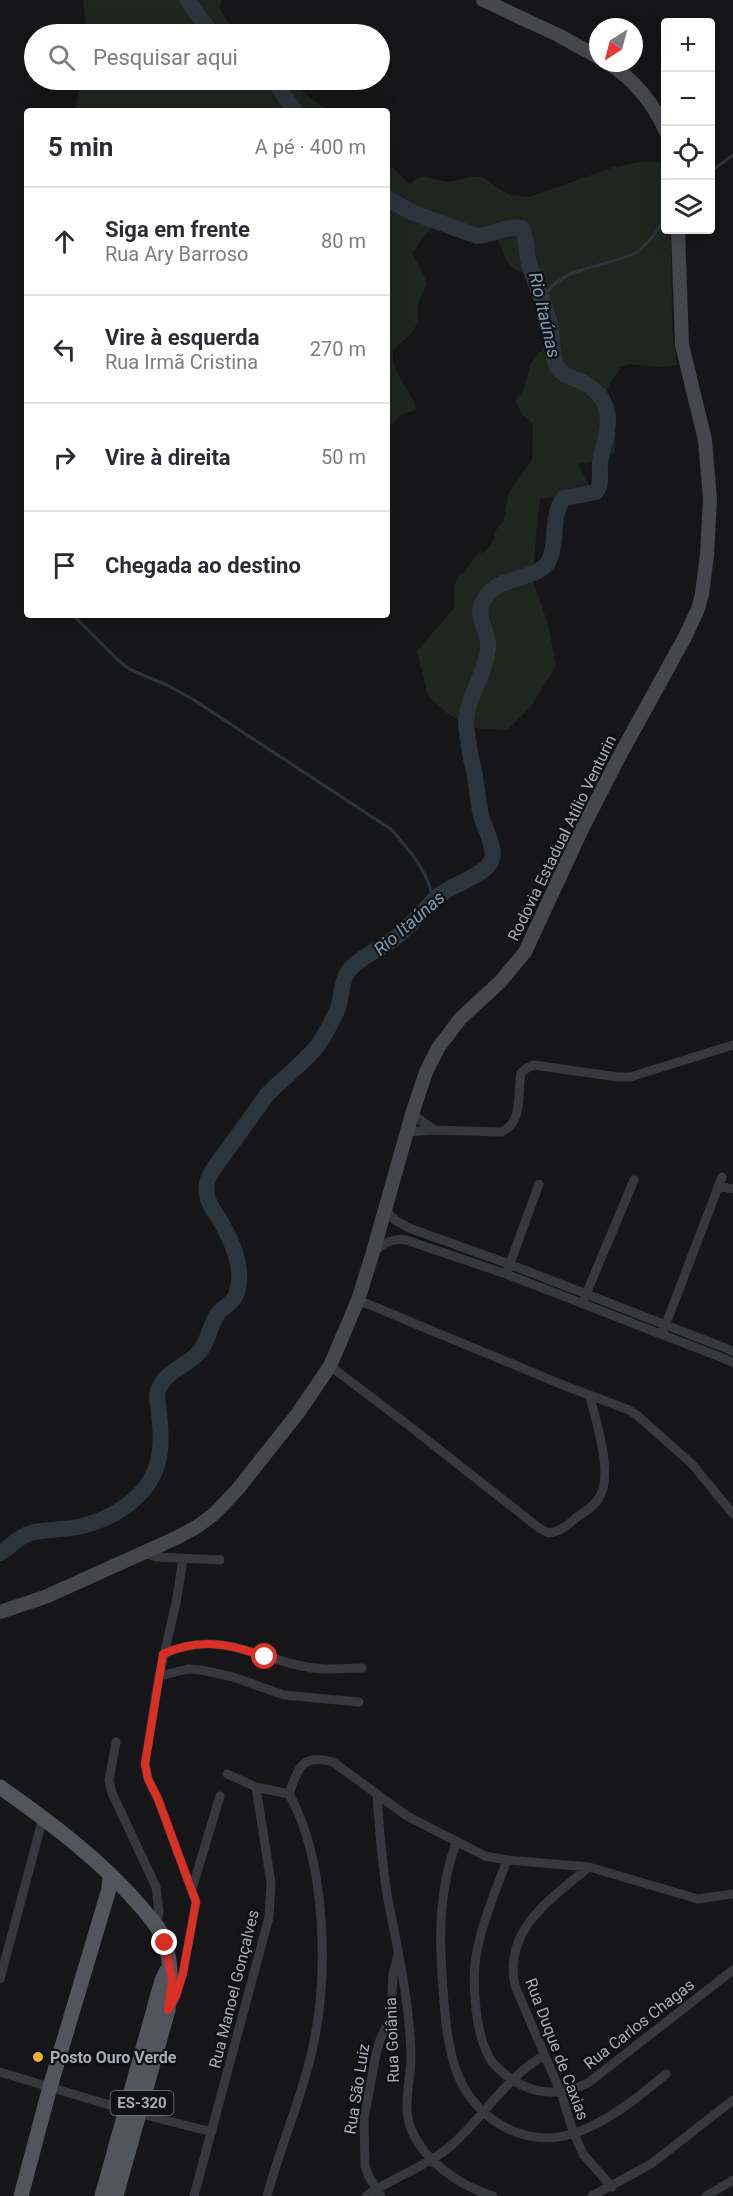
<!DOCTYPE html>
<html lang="pt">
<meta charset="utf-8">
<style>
:root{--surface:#fff;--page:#f2f2f3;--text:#2b2b33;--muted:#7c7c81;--line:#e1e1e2}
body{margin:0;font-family:Roboto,sans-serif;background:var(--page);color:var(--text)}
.controls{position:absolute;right:18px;top:18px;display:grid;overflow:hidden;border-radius:6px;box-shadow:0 6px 24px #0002}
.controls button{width:54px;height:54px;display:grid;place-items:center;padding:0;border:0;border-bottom:2px solid var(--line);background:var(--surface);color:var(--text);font:30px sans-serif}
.compass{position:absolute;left:589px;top:18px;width:54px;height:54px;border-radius:50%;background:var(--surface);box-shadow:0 6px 24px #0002;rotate:216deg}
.stop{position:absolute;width:18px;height:18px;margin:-14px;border:4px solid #d93025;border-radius:50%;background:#fff}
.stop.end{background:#d93025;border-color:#fff;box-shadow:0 2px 6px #0008}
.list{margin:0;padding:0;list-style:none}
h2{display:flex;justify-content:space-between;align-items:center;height:78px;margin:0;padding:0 24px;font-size:26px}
h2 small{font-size:20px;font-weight:400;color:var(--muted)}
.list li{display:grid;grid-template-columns:39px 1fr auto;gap:18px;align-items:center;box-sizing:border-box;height:108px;padding:0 24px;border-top:2px solid var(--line)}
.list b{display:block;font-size:22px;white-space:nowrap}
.list p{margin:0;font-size:20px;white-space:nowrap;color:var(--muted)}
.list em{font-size:20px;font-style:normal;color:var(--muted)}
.icon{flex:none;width:33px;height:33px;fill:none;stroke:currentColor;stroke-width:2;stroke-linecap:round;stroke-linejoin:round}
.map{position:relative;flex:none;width:733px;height:2196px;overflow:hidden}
.search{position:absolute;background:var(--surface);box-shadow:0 6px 24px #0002;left:24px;top:24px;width:366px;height:66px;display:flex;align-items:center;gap:15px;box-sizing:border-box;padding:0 21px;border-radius:33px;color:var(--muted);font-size:22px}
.panel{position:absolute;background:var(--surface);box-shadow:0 6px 24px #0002;left:24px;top:108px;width:366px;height:510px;border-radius:6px}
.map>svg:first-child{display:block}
.green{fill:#1e261f}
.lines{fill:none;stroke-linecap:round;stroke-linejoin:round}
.stream{stroke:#2c353c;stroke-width:3}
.river{stroke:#2c353c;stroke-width:16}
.street{stroke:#37383d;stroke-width:9}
.secondary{stroke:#45474d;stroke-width:14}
.primary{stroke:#53555c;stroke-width:15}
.route{stroke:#d93025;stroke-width:8}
.poi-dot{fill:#f2b134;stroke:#111113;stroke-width:2}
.labels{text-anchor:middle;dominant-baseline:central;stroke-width:4.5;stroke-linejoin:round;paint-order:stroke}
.shield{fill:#111113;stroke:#7b7e86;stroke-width:1.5}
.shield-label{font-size:15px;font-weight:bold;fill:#a8adb8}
.street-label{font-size:16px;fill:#a8adb8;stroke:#111113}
.poi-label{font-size:16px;font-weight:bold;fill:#a8adb8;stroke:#111113;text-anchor:start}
.water-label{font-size:18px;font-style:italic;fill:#7f9bb3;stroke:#111113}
</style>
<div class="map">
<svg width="733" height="2196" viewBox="0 0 733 2196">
<rect width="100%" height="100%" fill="#161618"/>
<path class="green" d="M83,0H222L219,8L237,34H87Z
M80,80H289L327,111H76Z
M665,161L666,230H671L672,327L677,365L657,367L630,364L621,367C608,387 596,397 616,417L615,452L608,459L578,464L593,492L540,499L532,578L548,624L556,666L531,706L507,730L474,728L448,714L428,696L417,651L454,608V585L460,575L465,572L478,553L485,552L492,544L496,530L504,520L508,494L532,460L533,424L522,414L515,401L524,389L530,365L552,336C547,317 538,293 542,274C496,274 511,253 490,229C481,229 471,231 462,230C455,230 451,224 445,222C434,220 418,245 412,253L424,275L427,285C419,298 416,306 419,321L411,334L393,350C390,374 412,388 416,410L400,415L394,423L387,424V163L410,184L416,179L425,177L448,182L472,177H481L510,195L529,197L614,167L640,162Z"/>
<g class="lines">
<path class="stream" d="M710,172L733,155
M542,300C560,265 603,269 635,253C648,246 657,230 666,218
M73,615L120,662L131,670L169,686L194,700L392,830C410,851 430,873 433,902"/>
<path class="river" d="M187,0L212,34
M273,80L295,111
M0,1553C11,1547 18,1536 31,1533C49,1528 68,1531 86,1525C115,1517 148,1496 157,1465C164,1443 159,1417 157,1395C161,1371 187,1368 201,1350C208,1340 210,1327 216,1316C224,1304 235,1305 238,1288C243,1265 232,1242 221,1222C214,1210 204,1200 207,1184C207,1180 210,1175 212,1171L267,1095C287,1073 312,1059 326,1032C330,1025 335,1016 338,1008C342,997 341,983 347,973C358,957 380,950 395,938C410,926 423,911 437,897C450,885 488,875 492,859C495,846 485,829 481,816C478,802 477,789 475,776C474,768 471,761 470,753C469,743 466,732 466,722C467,696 486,674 488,648C490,629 469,614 489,593C505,575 542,580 550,558C558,538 550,516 564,498L596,492C604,481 597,470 601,457C610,424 616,397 578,380C570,377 560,374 556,365C551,352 553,338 550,324C545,302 533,281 528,259C526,249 527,238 522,228C507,225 493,235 477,236L411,212L387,198"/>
<path class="street" d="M412,1114L434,1130
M407,1132L434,1130L501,1132C524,1123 517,1092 521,1073L527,1068L534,1065L618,1077H630L733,1045
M718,1186L733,1189
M385,1209L395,1220L409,1228L509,1264L733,1351
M373,1252C384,1243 392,1238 406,1240L506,1274L733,1362
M508,1269L539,1184
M584,1299L634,1180
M358,1300L563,1385L629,1410L638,1416L692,1464L733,1514
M664,1329L722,1177
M330,1366L412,1428L539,1528L549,1533C560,1532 569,1524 577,1517C585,1512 594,1506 599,1498C614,1474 596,1423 590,1396
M142,1553L157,1557L220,1560
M163,1654C220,1629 252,1657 307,1667C324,1671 344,1668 362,1668
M159,1676L188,1669L201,1670L233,1677L284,1695L359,1702
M116,1742L109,1780L112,1793L156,1887L159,1912L156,1925
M227,1774L256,1787L289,1794
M289,1794C298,1769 301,1753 333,1762L407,1816L485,1856L507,1860L589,1867L698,1899L733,1894
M377,1794C379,1828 382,1861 387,1894C397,1948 410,2001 411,2057C411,2080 402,2107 411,2129C425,2162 460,2186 493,2196
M457,1841C438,1890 439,1938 443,1989C445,2016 447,2044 456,2070C473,2119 525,2150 575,2133C610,2121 638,2097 666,2074
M507,1860C496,1890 483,1920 477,1951C471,1981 475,2039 493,2063C500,2071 509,2078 518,2083C541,2096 565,2094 588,2083L733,1970
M589,1867C551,1899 503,1929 515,1986L561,2093L574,2134L583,2154L612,2187
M192,1889L220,1796
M0,1979L43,1818
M174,2001L183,1973L196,1902L158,1799L148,1779L145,1764L159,1676L176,1603L183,1559
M0,2072L126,2110L212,2132
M194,2196L269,1917L271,1883L256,1787
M267,2196C280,2147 301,2100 312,2051C329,1978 327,1862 289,1794
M366,2196C394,2177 428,2166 453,2144C485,2115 507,2076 545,2055
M381,2196L369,2177L365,2166L364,2119L376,2054L380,2040L391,2016L393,1974L398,1955
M592,2196L651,2164L733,2100
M706,2196L733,2180"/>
<path class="secondary" d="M483,0L558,35L598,57
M608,63C635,80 653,102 666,132
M0,1612L45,1597L176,1538L198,1526L214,1514L237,1490L298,1413L330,1366L358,1300L373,1252L412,1114L426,1072L438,1048L460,1019L500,982L525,952L582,829L620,755L685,637L698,609L702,594L707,555L710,499L705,440L682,345L678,230"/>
<path class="primary" d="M0,1787C51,1823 102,1861 142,1908C151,1919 161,1929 165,1942C172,1965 171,1987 168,2010L116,2196
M21,2196L50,2087L109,1889L110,1875
M102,2196L162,1980L167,1970"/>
</g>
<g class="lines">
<path class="route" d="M165,1943L172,1980L168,2010L176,1996L183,1973L196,1902L158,1799L148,1779L145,1764L163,1654C198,1638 230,1643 265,1657"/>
</g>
<circle class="poi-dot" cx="38" cy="2057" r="6"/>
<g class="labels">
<rect class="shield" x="110.5" y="2091" width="63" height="24" rx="4.5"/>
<g class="shield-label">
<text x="142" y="2103">ES-320</text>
</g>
<g class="street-label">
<text transform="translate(562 838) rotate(-64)">Rodovia Estadual Atílio Venturin</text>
<text transform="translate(234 1989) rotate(-76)">Rua Manoel Gonçalves</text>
<text transform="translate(639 2024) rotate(-38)">Rua Carlos Chagas</text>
<text transform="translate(392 2040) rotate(-92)">Rua Goiânia</text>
<text transform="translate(557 2049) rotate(69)">Rua Duque de Caxias</text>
<text transform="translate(357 2089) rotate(-81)">Rua São Luiz</text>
</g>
<g class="poi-label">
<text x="50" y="2057">Posto Ouro Verde</text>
</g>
<g class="water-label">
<text transform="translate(545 315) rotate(77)">Rio Itaúnas</text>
<text transform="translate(409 923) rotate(-41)">Rio Itaúnas</text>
</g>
</g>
</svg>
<div class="controls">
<button>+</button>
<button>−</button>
<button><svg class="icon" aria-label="locate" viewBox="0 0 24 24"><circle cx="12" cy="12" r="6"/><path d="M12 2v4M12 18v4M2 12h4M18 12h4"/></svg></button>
<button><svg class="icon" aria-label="layers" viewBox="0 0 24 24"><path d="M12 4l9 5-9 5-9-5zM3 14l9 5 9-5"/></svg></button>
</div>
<svg class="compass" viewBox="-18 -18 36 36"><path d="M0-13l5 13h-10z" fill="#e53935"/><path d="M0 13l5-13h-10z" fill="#7c7c81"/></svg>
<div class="stop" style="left:265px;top:1657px"></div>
<div class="stop end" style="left:165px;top:1943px"></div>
<div class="search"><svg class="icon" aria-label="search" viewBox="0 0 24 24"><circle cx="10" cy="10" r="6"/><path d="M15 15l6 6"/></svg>Pesquisar aqui</div>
<section class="panel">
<h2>5 min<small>A pé · 400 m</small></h2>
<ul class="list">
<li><svg class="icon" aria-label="ahead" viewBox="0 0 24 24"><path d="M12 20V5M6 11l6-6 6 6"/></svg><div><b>Siga em frente</b><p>Rua Ary Barroso</p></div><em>80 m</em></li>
<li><svg class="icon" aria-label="left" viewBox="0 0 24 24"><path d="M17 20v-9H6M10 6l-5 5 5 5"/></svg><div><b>Vire à esquerda</b><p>Rua Irmã Cristina</p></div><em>270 m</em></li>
<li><svg class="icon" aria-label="right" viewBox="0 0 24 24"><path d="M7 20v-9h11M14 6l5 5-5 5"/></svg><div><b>Vire à direita</b></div><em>50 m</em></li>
<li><svg class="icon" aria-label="arrive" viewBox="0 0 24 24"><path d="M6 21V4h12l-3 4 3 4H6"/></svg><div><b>Chegada ao destino</b></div></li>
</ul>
</section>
</div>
